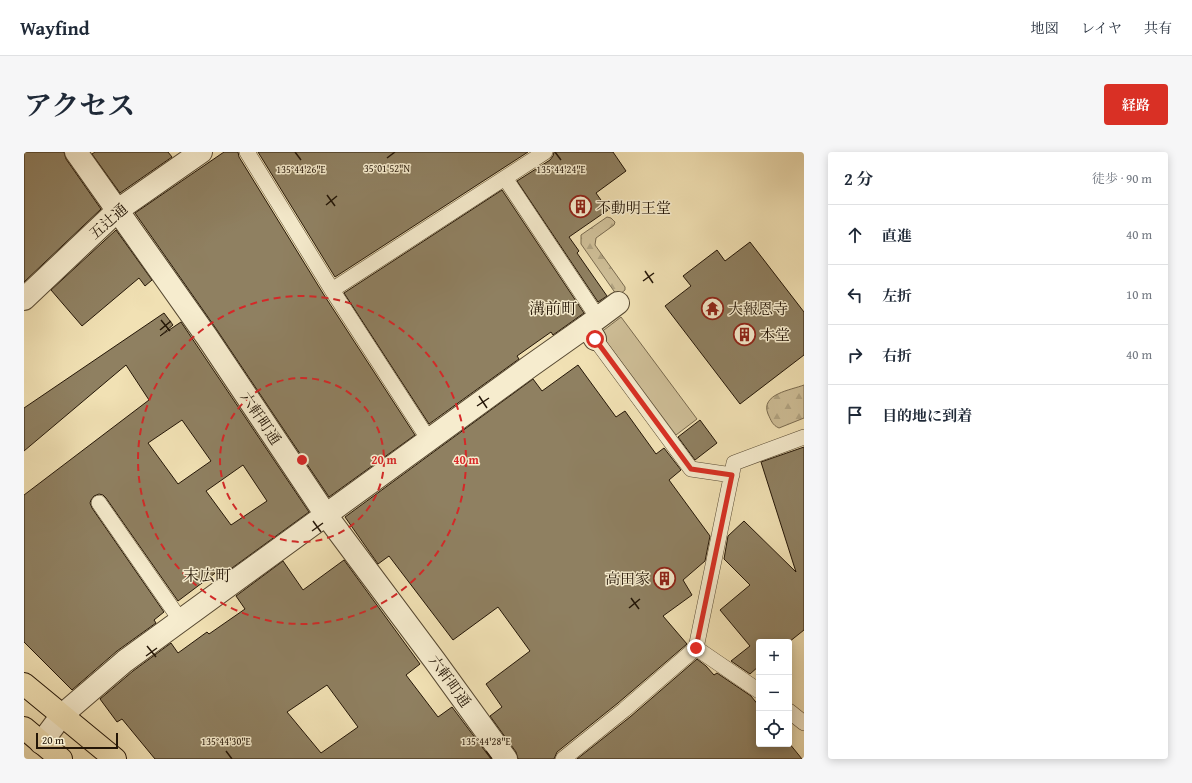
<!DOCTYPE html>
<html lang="ja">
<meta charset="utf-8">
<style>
:root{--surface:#fff;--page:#f6f6f7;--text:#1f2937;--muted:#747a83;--line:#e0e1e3;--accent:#d93025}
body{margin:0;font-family:"Gentium Book Plus","Noto Serif JP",serif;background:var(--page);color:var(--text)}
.controls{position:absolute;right:12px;bottom:12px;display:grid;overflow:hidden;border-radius:4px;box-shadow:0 2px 10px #0003}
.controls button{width:36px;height:36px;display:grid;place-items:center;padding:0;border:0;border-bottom:1px solid var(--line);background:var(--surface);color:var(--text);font:20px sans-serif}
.scale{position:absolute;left:12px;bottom:10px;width:82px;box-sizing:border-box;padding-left:4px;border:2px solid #241607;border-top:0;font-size:11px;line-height:14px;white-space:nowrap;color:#241607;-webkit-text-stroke:3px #f6ecce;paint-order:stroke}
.stop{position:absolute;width:12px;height:12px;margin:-9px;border:3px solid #d93025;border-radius:50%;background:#fff}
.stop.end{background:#d93025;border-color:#fff;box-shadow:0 1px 4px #0008}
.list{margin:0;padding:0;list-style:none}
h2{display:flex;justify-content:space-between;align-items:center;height:52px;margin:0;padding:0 16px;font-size:17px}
h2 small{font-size:13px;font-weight:400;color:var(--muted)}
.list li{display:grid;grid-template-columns:26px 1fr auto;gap:12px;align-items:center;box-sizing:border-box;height:60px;padding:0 16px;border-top:1px solid var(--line)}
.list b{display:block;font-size:15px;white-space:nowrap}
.list em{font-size:13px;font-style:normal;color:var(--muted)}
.icon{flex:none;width:22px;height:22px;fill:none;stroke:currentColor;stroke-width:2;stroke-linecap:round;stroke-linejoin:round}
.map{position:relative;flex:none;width:780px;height:607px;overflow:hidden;border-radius:4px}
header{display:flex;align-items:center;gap:24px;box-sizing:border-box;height:56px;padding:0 20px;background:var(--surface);border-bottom:1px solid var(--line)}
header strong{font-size:19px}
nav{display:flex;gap:22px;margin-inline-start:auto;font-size:14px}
.intro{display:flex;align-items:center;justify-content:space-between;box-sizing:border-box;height:96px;padding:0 24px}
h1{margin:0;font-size:28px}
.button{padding:10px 18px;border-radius:4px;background:var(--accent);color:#fff;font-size:14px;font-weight:700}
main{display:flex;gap:24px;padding:0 24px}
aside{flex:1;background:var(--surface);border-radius:4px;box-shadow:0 2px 10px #0003}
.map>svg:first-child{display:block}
.forest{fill:url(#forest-firs);stroke:#796a4f}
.park{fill:#cebe97;stroke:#796a4f}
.building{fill:#8f8061;stroke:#241607;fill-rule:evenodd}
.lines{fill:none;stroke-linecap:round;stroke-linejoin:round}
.lane-casing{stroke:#574932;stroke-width:16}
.street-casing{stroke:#574932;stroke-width:24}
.primary-casing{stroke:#241607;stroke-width:24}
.lane{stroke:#f6ecce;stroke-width:15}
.street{stroke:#f6ecce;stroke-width:22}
.primary{stroke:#f1e1b4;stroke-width:22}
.route{stroke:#d93025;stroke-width:5}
.ticks{fill:none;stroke:#241607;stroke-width:1.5}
.ring{fill:none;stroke:#d62828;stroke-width:2;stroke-dasharray:7 5}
.labels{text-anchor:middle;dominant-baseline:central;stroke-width:3;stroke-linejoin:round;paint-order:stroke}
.poi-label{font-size:15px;fill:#241607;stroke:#f6ecce;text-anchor:start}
.street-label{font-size:15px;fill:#241607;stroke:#f6ecce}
.neighbourhood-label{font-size:16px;fill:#241607;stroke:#f6ecce}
.ticks-label{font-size:10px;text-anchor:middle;fill:#241607;stroke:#f6ecce;stroke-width:3;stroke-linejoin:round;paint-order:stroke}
.centre{fill:#d62828;stroke:#f6ecce;stroke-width:2}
.ring-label{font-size:12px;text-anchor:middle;font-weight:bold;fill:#d62828;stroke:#f6ecce;stroke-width:3;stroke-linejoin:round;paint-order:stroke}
</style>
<header>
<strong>Wayfind</strong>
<nav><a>地図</a><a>レイヤ</a><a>共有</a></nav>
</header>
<div class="intro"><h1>アクセス</h1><a class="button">経路</a></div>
<main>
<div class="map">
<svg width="780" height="607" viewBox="0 0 780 607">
<defs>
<pattern id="forest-firs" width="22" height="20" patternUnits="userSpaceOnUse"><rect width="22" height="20" fill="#cebe97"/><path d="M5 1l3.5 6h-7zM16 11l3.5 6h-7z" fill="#b1a381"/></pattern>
</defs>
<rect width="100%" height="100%" fill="#f1e1b4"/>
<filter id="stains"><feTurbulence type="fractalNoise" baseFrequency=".005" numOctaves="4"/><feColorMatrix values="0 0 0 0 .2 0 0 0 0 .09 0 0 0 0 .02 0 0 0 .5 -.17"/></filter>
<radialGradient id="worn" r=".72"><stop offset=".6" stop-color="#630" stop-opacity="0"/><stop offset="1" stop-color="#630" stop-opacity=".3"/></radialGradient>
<path class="forest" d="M583,65L587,66L591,70L590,73L572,86L571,93L601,135V138L595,143L592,142L557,92V83Z
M780,233V266L755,276C748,273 747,268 744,262C736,242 767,238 780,233Z"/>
<path class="park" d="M597,165L673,267L652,283L576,181Z"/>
<path class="building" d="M0,0H40L42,7L77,57L0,130Z
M71,0H144L148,5L96,41L68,2Z
M200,0H214L215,5L300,143L391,283L305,345L193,178L111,61Z
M234,0H504L311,125Z
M530,0H589L602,19L572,41L584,58L545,85L555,99L553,101L583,144L574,150L493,29L526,8L529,4Z
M478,38L560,161L529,183L527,180L493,204L495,207L405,272L320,141Z
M92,78L128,128L121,134L115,126L58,174L27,138Z
M726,90L780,160V203L716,252L641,154L667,134L659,124L693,98L701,109Z
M140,161L149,173L136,184L157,170L285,360L197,424L194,419L154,449L82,346L79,343L75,342L70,344L67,348L66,351L68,356L140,460L130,468L132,471L93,499L48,538L0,490V343L125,248L102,213L0,299V256ZM158,268L187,309L154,332L124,291ZM219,313L243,349L207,373L182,339Z
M554,213L592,265L601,259L632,302L640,296L657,318L645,328L686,384L681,409L659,428L668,443L639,464L663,492L594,551L533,600L530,607H494L492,600L466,564L478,555L462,532L506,499L474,455L429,488L365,404L354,412L321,365L509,227L518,239Z
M676,268L693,291L671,308L654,285Z
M780,295V478L765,490H735V514L726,522L707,509L726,494L696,458L726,433L700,407L704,384L720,369L772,420L737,310Z
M320,408L396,512L382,523L414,565L428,555L467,607H131L98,567L93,570L76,547L109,519L147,491L154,501L183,480L185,482L221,457L212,444L259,409L279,438ZM303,533L334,575L297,601L263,560Z
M673,507L682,514L690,523L693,521L727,544L735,554V592H765V591L778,607H553L606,565Z"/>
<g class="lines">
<defs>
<path id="lane" d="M223,0L308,138L405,288
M481,26L574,166
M308,138L521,0
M571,187L667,317L708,323
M75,351L157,469
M672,496L735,539
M765,559L780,571
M539,607L600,558L672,496L710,311L780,285"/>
<path id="street" d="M52,0L183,185L302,363L411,509L482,607
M0,147L94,58L177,0
M563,174L594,151
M17,591L38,563L101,509L505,215L563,174L571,187"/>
<path id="primary" d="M0,532L91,607
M0,576L37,607"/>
</defs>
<use href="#lane" class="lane-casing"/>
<use href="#street" class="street-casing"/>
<use href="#primary" class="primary-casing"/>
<use href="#lane" class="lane"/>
<use href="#street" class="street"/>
<use href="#primary" class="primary"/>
</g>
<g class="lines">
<path class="route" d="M571,187L667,317L708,323L672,496"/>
</g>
<path class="ticks" d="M271,0L277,8M531,0L537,8M363,6L371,0M303,43L311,54M302,53L313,44M621,119L629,131M619,129L630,121M137,168L146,179M136,178L147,169M455,244L463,256M453,254L465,246M289,369L297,380M288,379L299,371M607,446L615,457M605,456L616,447M123,494L132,505M122,504L133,496M202,599L208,607M462,599L468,607"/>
<g class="ring">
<circle cx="278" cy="308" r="82"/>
<circle cx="278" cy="308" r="164"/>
</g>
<defs>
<symbol id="building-ring" viewBox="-11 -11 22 22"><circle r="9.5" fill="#f6ecce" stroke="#8f2418" stroke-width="1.5"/><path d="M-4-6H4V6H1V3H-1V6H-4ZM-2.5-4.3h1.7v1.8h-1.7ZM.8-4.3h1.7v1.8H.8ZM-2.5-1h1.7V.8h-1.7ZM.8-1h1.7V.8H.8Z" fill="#8f2418"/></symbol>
<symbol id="temple-ring" viewBox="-11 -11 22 22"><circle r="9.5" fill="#f6ecce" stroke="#8f2418" stroke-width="1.5"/><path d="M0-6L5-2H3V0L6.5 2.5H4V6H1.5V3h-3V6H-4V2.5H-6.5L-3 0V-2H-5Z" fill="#8f2418"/></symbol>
</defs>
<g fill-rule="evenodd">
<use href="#building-ring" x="544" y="42" width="25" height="25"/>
<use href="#temple-ring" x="676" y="144" width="25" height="25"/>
<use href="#building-ring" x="708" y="170" width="25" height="25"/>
<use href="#building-ring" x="628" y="414" width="25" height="25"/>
</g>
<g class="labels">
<g class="poi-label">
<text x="572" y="55">不動明王堂</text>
<text x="704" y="156">大報恩寺</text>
<text x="736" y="182">本堂</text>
<text x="626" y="426" text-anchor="end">高田家</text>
</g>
<g class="street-label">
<text transform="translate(84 69) rotate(-41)">五辻通</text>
<text transform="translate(237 266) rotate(56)">六軒町通</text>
<text transform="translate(426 529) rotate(54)">六軒町通</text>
</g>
<g class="neighbourhood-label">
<text x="529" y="156">溝前町</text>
<text x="183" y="423">末広町</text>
</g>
</g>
<g class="ticks-label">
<text x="363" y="20">35°01'52"N</text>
<text x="277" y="21">135°44'26"E</text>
<text x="537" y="21">135°44'24"E</text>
<text x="202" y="593">135°44'30"E</text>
<text x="462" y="593">135°44'28"E</text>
</g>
<circle cx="278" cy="308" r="6" class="centre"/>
<g class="ring-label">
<text x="360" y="312">20 m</text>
<text x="442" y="312">40 m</text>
</g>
<rect width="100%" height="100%" filter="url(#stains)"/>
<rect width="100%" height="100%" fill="url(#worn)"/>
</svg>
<div class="controls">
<button>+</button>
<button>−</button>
<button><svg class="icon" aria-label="locate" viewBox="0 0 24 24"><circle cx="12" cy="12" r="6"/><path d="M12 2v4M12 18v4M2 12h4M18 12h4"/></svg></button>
</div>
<div class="scale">20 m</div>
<div class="stop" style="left:571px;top:187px"></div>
<div class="stop end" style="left:672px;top:496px"></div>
</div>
<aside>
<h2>2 分<small>徒歩 · 90 m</small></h2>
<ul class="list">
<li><svg class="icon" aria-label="ahead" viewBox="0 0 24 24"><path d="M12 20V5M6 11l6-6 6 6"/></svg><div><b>直進</b></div><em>40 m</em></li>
<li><svg class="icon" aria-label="left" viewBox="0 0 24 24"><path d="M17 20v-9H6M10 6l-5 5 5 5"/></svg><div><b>左折</b></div><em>10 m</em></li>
<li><svg class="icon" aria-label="right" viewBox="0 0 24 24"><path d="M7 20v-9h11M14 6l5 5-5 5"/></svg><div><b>右折</b></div><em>40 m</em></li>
<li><svg class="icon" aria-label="arrive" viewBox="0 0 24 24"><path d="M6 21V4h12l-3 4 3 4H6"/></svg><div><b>目的地に到着</b></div></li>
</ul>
</aside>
</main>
